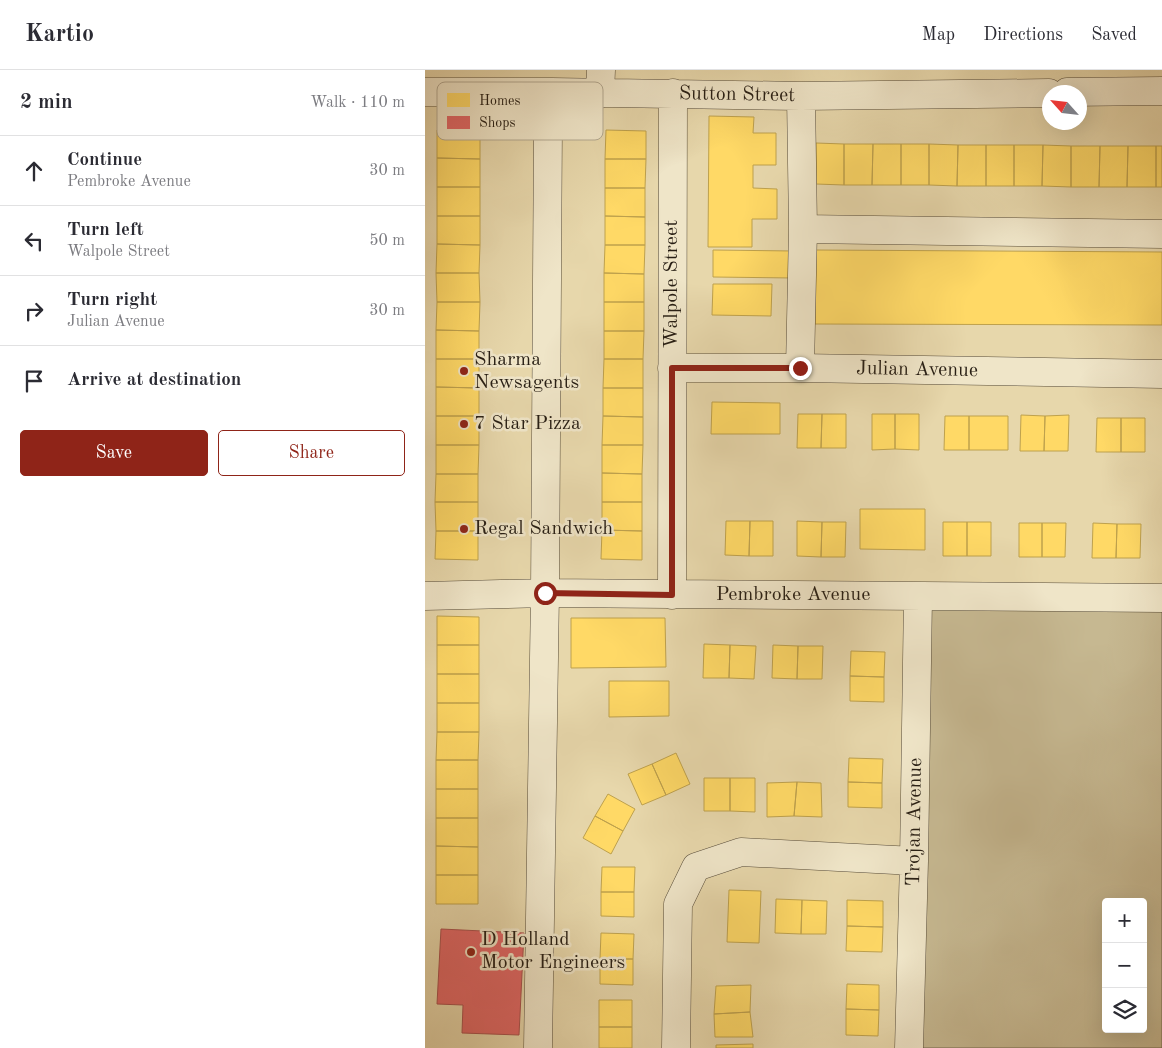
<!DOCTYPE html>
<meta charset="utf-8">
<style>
:root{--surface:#fff;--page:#f7f7f7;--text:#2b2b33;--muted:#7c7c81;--line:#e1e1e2;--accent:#8f2418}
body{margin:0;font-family:"Old Standard TT",serif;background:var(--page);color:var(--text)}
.controls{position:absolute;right:15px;bottom:15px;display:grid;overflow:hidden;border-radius:5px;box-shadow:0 5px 20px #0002}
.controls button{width:45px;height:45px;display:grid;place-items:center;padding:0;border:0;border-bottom:1px solid var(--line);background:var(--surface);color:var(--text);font:25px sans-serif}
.compass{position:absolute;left:617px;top:15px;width:45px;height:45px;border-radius:50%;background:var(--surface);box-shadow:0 5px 20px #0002;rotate:297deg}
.stop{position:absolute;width:15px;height:15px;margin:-11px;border:4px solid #8f2418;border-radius:50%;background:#fff}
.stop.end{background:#8f2418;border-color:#fff;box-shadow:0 1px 5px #0008}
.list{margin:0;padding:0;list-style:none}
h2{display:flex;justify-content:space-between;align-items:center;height:65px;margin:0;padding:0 20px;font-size:21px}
h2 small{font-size:16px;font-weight:400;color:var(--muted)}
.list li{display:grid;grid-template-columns:32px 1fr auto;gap:15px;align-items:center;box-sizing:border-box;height:70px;padding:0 20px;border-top:1px solid var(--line)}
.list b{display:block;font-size:19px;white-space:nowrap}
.list p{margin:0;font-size:16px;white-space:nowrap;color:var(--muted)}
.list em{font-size:16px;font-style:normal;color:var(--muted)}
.actions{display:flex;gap:10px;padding:15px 20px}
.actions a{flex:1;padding:11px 0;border:1px solid var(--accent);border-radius:5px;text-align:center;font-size:18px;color:var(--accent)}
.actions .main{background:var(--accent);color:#fff}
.icon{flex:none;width:28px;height:28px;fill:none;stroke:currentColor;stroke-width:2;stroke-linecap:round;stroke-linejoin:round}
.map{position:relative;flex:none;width:737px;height:978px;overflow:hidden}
header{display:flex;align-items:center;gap:30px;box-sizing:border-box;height:70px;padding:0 25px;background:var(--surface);border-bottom:1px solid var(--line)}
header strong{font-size:24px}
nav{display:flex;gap:28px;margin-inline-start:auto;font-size:18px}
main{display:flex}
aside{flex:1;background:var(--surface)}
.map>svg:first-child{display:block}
.green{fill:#c6b891;stroke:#766b52;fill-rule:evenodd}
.homes{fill:#ffd966;stroke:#bea14d}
.shops{fill:#e06666;stroke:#a8504d}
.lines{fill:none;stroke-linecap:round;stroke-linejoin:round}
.minor-casing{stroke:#574c3a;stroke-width:29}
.minor{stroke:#efe5c8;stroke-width:28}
.route{stroke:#8f2418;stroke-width:6}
.poi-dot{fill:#8f2418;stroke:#efe5c8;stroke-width:2}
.labels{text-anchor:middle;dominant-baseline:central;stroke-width:5;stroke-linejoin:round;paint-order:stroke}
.street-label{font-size:20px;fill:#271e14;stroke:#efe5c8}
.poi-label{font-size:20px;fill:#271e14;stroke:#efe5c8;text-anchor:start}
.key{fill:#efe5c8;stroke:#b3a992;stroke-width:1}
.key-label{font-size:14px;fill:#271e14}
</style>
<header>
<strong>Kartio</strong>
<nav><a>Map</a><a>Directions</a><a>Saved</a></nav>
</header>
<main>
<aside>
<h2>2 min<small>Walk · 110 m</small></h2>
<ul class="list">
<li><svg class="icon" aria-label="ahead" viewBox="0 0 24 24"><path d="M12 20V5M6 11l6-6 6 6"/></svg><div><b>Continue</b><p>Pembroke Avenue</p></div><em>30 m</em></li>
<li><svg class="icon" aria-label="left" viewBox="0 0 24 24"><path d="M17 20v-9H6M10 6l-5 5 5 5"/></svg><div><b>Turn left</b><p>Walpole Street</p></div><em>50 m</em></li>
<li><svg class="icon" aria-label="right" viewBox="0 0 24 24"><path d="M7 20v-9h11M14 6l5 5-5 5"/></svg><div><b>Turn right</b><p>Julian Avenue</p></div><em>30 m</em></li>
<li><svg class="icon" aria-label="arrive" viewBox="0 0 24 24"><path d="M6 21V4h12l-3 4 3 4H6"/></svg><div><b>Arrive at destination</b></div></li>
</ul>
<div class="actions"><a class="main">Save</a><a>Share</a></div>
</aside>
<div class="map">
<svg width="737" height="978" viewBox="0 0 737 978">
<rect width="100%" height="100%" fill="#e7d7ab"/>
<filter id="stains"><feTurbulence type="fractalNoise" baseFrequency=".004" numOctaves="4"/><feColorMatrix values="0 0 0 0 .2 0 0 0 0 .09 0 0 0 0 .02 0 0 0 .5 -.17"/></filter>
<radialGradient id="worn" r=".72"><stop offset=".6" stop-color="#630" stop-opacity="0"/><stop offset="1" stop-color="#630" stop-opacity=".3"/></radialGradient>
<path class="green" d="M504,535L737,536V978H494ZM681,832H718V959H681Z"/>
<path class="homes" d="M284,46L329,47L328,63H351V95H328V118L352,119V149H327V177H283Z
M12,60H55V89L12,88Z
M181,60L221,61V89H180Z
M391,73L419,74V115L391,114Z
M419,74H448L447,115H419Z
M448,74H476V115H447Z
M476,74H504V115H476Z
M504,74L533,75L532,116L504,115Z
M533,75H561V116H532Z
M561,75H589V116H561Z
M589,75H618L617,116H589Z
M618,75L646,76V117L617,116Z
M646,76H675L674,117H646Z
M675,76H703L702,117H674Z
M703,76H731V117H702Z
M731,76H737V117H731Z
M12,88L55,89V117H12Z
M180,89H221L220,118H180Z
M12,117H55V146H12Z
M180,118H220V147L180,146Z
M12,146H55V175L12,174Z
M180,146L220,147V175H180Z
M12,174L55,175L54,203H11Z
M180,175H220L219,204L179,203Z
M288,180L368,181V208L288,207Z
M391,180L737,182V255L390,254Z
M11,203H54L55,232H12Z
M179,203L219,204V232H179Z
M288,214H347L346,246L287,245Z
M12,232H55L54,261L11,260Z
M179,232H219V261H179Z
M11,260L54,261V289H11Z
M179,261H219L218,289H179Z
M11,289H54V318L11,317Z
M179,289H218V318H178Z
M11,317L54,318V346H11Z
M178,318H218V347L178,346Z
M287,332L355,333V364H286Z
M373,344H397L396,378H372Z
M397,344H421V378H396Z
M447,344H470V379L447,380Z
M470,344H494V380L470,379Z
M596,345L620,346L619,381H595Z
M644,345L643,381H619L620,346Z
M11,346H54V375H11Z
M178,346L218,347V375H177Z
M520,346H544V380H519Z
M544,346H583V380H544Z
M672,348H696V382H671Z
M696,348H720V382H696Z
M11,375H54L53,404H11Z
M177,375H218L217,404L177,403Z
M177,403L217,404V432H177Z
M11,404H53V432H10Z
M10,432H53V461H11Z
M177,432H217V461L177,460Z
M435,439H500V480L435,479Z
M301,451H325L324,486L300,485Z
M325,451H348V486H324Z
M372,451L397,452L396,487L372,486Z
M397,452H421L420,487H396Z
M518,452H542V486H518Z
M542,452H566V486H542Z
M594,453H617V487H594Z
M617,453H641L640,487H617Z
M668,453L692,454L691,488H667Z
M692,454H716L715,488H691Z
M177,460L217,461V490L176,489Z
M11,461H53V490L10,489Z
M12,546L54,547V575H12Z
M146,548H240L241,597L146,598Z
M279,574L305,575L304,608H278Z
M12,575H54V604H12Z
M305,575L331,576L329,609L304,608Z
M348,575L373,576L372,609L347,608Z
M373,576H398L397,609H372Z
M426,581L460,582L459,607L425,606Z
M12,604H54V633H12Z
M425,606L459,607V632L425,631Z
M184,611H244V646L184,647Z
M12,633H54V662H12Z
M12,662H54L53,690H11Z
M251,683L265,714L241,725L227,694Z
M424,688L458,689L457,713L423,712Z
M11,690H53V719H11Z
M227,694L241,725L217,735L203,704Z
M279,708H305V741H279Z
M305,708H330V742L305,741Z
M372,712L369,746L342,747V713Z
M372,712L396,713L397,747L369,746Z
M423,712L457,713V738L423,737Z
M11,719H53V748H11Z
M183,724L210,739L198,761L170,746Z
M170,746L198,761L186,784L158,768Z
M11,748H53V777L11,776Z
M11,776L53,777V805H11Z
M177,797H210L209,822H176Z
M11,805H53V834H11Z
M304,820L336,821L334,873L302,872Z
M176,822H209V847L176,846Z
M351,829L377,830L376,864L350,863Z
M377,830L402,831L401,864H376Z
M422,830L458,831V857L422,856Z
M422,856L458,857L457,882L421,881Z
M176,863L209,864L208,889H175Z
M175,889H208V915L175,914Z
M422,914L454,915V940L421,939Z
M326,915L325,942L289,944L291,916Z
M174,930H207V957H174Z
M421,939L454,940L453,966L421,965Z
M325,942L328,967H290L289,944Z
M174,957H207V978H174Z
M328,974V978H291V975Z"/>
<path class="shops" d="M16,859L99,863L94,965L37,963L38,935L12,934Z"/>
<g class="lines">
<defs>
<path id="minor" d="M0,22H127L376,26L624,23
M642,22L737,21
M175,24L176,0
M378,159L737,164
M247,298H375L737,304
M375,298L378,159L376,26
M247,525L248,23
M0,526L120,523L737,528
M113,978L120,523L123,54
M251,978L253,834L271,797L316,782L489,791
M484,978L489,791L493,526"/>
</defs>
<use href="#minor" class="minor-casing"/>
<use href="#minor" class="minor"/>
</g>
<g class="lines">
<path class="route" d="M120,523L247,525V298H375"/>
</g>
<g class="poi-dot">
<circle cx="39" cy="301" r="5"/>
<circle cx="39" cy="354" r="5"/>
<circle cx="39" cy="459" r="5"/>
<circle cx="46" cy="882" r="5"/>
</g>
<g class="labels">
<g class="street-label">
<text transform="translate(312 25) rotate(1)">Sutton Street</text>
<text transform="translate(247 214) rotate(-90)">Walpole Street</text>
<text transform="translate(492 300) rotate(1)">Julian Avenue</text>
<text x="368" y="525">Pembroke Avenue</text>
<text transform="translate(490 752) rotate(-89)">Trojan Avenue</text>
</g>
<g class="poi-label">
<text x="49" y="290">Sharma<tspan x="49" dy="23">Newsagents</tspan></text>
<text x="49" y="354">7 Star Pizza</text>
<text x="49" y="459">Regal Sandwich</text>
<text x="56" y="870">D Holland<tspan x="56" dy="23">Motor Engineers</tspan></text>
</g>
</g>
<rect x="12" y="12" width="166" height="58" rx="8" class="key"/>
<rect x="22" y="23" width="23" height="14" fill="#ffd966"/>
<rect x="22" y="46" width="23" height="13" fill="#e06666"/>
<g class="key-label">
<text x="54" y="35">Homes</text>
<text x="54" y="57">Shops</text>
</g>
<rect width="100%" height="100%" filter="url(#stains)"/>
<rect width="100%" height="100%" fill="url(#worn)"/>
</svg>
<div class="controls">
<button>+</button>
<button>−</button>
<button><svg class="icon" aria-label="layers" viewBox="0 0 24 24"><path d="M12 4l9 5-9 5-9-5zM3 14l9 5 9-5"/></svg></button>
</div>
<svg class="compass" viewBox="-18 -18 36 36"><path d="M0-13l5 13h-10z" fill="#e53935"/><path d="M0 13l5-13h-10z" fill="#7c7c81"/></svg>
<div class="stop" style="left:120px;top:523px"></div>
<div class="stop end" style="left:375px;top:298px"></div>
</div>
</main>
